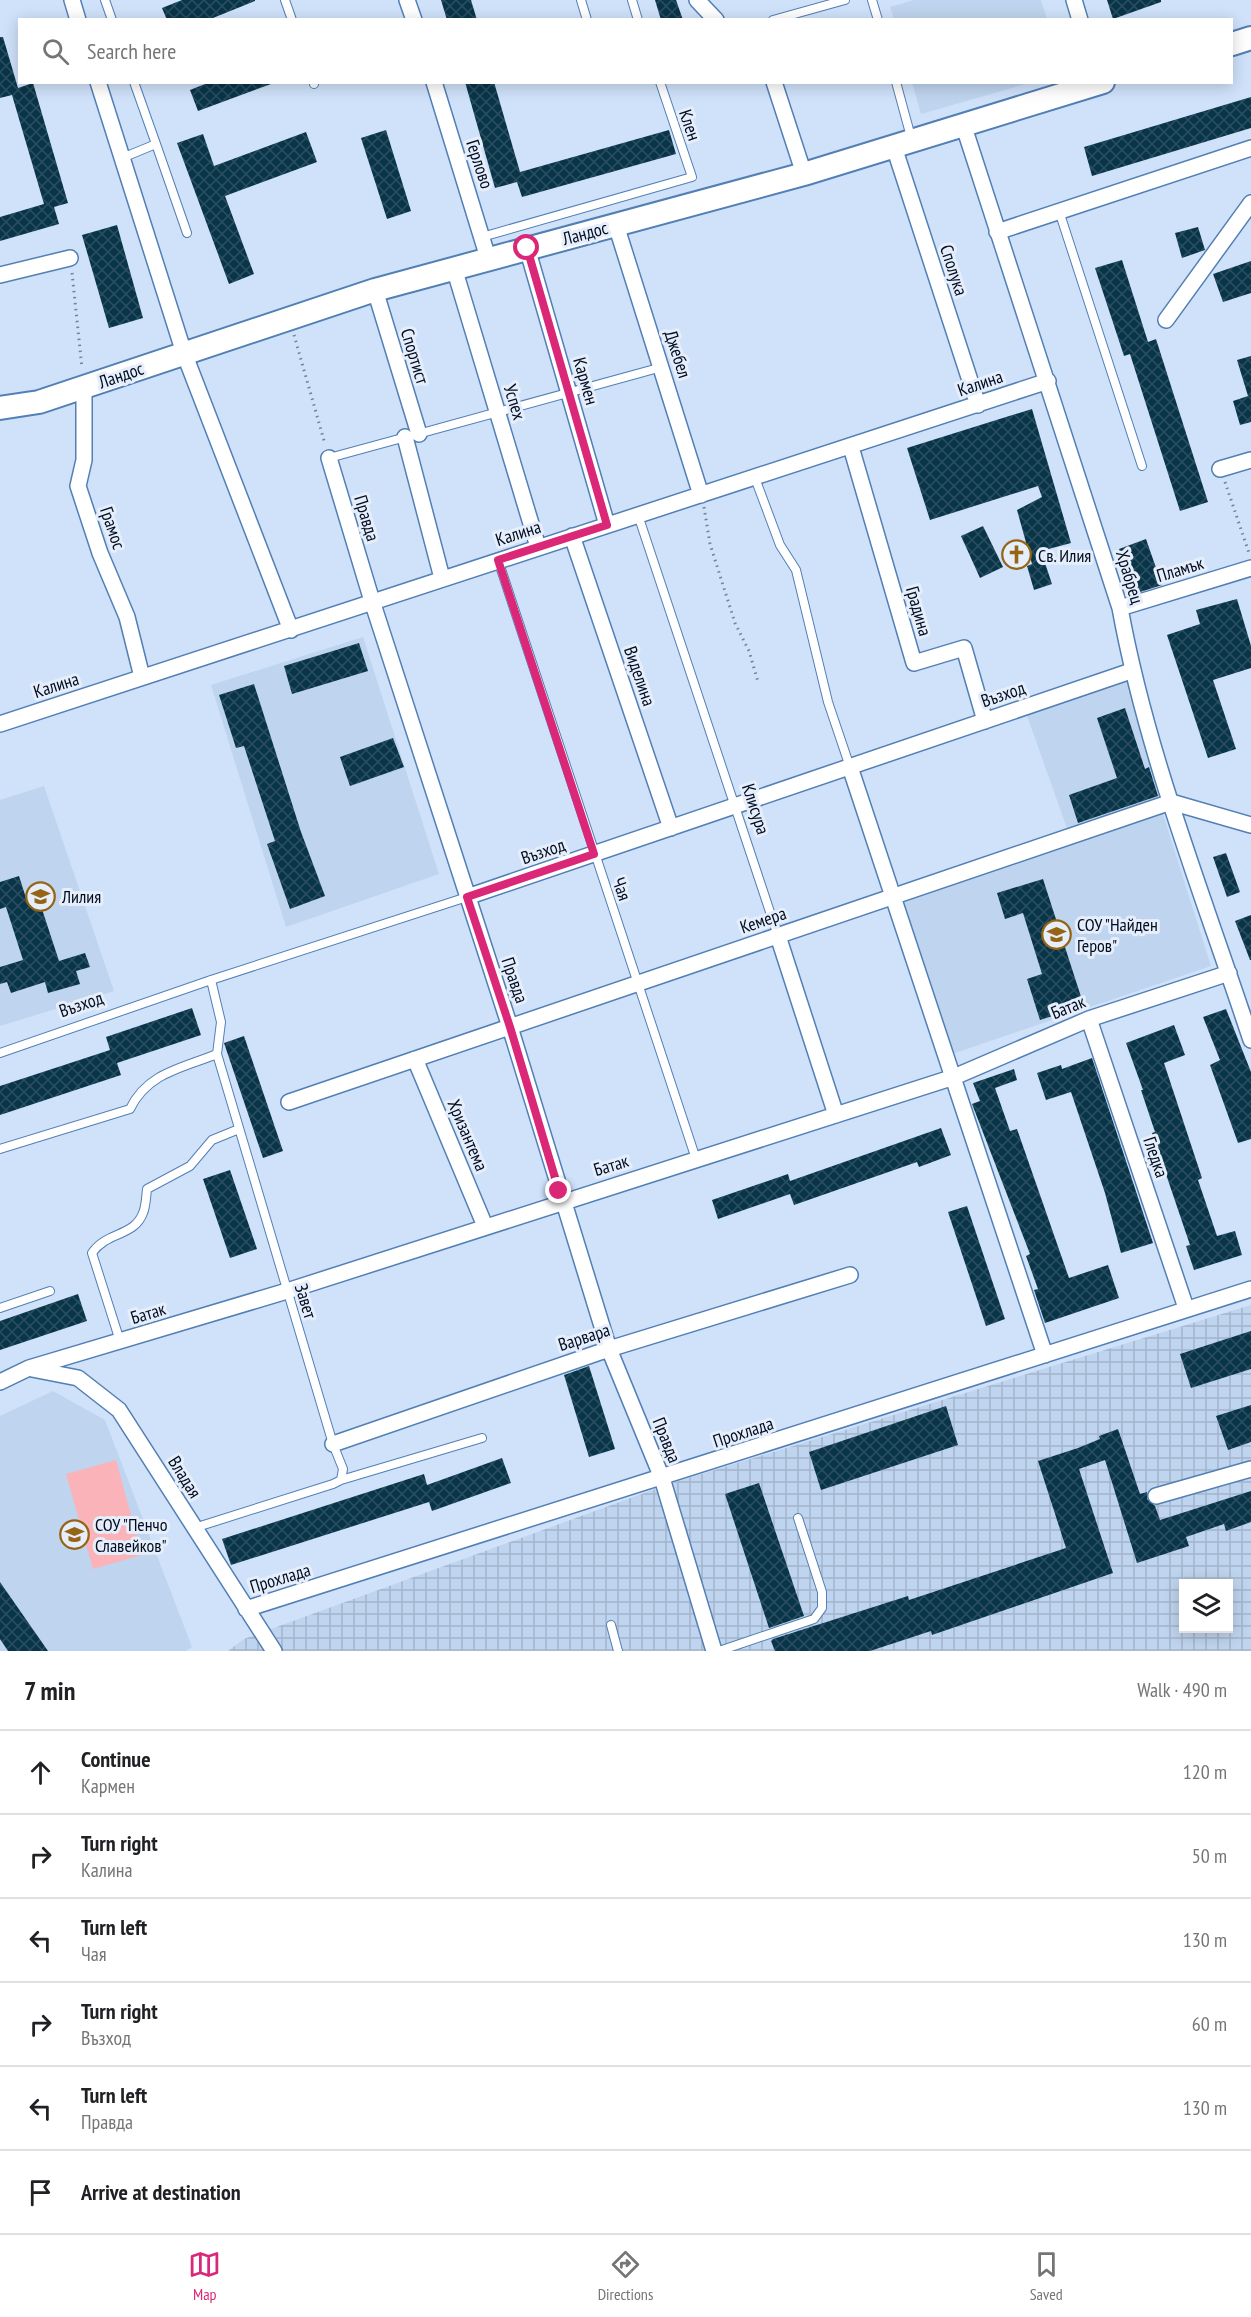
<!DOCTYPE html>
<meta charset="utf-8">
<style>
:root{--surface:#fff;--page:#f2f2f2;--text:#202124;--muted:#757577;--line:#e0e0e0;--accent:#db2777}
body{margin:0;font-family:"PT Sans Narrow",sans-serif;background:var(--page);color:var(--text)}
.controls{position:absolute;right:18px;bottom:18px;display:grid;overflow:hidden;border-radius:0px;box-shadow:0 3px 15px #0003}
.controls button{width:54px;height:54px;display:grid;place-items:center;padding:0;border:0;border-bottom:2px solid var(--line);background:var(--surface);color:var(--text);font:30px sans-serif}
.stop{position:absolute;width:18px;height:18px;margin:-14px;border:4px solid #db2777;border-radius:50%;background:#fff}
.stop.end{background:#db2777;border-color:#fff;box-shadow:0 2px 6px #0008}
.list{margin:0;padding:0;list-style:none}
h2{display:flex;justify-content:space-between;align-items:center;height:78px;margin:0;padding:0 24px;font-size:26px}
h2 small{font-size:20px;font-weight:400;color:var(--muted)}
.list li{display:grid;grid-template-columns:39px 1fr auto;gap:18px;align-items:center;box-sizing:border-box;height:84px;padding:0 24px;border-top:2px solid var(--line)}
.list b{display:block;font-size:22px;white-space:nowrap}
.list p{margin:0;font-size:20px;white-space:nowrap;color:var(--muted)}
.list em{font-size:20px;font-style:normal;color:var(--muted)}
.icon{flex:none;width:33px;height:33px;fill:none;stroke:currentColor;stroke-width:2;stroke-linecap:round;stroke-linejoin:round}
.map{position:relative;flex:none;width:1251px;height:1651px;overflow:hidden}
.search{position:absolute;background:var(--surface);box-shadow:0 3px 15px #0003;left:18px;right:18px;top:18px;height:66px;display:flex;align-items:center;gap:15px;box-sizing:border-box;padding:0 21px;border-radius:0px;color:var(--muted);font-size:22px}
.sheet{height:582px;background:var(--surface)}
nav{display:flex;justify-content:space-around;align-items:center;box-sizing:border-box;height:84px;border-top:2px solid var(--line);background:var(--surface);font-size:16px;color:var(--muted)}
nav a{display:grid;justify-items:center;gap:3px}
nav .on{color:var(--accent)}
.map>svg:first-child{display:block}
.built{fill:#bfd4ee}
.industrial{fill:url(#industrial-grid);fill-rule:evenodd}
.green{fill:#fab4b9}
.building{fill:url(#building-cross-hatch)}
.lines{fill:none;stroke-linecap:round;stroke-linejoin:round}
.lane-casing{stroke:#527fb4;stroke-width:10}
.street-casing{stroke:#527fb4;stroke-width:18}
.secondary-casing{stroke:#527fb4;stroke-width:26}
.path{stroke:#728298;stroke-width:3;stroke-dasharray:1.5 4.5;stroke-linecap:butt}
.lane{stroke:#fff;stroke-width:8}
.street{stroke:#fff;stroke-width:15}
.secondary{stroke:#fff;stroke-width:22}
.route{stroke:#db2777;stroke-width:8}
.labels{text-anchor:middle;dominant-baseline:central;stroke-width:6;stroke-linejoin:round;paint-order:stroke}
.street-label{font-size:18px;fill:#000c20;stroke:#e5eefa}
.poi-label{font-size:18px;fill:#000c20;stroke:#e5eefa;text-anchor:start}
</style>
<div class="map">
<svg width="1251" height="1651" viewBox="0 0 1251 1651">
<defs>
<pattern id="industrial-grid" width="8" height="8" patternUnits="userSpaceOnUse" patternTransform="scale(1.5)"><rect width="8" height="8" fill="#bfd4ee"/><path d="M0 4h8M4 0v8" fill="none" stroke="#a2b5cc"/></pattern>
<pattern id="building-cross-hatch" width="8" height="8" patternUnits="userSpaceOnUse" patternTransform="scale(1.5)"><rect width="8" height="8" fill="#093549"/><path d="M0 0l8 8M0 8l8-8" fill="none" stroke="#2b4f60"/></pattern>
</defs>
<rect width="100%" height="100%" fill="#cfe2fa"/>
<path class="built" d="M914,0H1041L1047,19H894L890,7Z
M912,82H1029V83L921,114Z
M363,637L439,874L286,927L211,685Z
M1129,675L1168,800L1069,834L1025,710Z
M44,786L114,991L0,1026V800Z
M1162,811L1211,966L949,1055L902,901Z
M53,1391L105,1420L192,1647L186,1651H0V1416Z"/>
<path class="industrial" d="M1251,1305V1651H228L244,1639L669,1484ZM1184,1584H1228V1628H1184Z"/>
<path class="green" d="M116,1460L142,1555L93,1569L66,1474Z"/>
<path class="building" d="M182,0H255V1L208,20H167L162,8Z
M441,0H471L477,20H447Z
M655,0H676L683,20H661Z
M1107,0H1161V2L1113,19Z
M0,37H3L18,88L33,83L68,203L54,207L59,224L0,241V217L44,204L12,95L0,98Z
M210,82H271V84L198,111L190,90Z
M465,82H494L520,172L669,130L676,154L522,197L517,182L495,188Z
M1251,97V128L1092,176L1084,147Z
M386,130L411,211L387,219L361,138Z
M306,132L317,162L225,196L254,274L229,284L177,143L203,134L214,166Z
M117,225L143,318L109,328L82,235Z
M1198,227L1205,250L1182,258L1175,233Z
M1122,260L1148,342L1156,339L1208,502L1180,511L1130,354L1124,356L1095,268Z
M1251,261V293L1223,302L1213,274Z
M1251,356V422L1240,425L1233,401L1248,396L1237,360Z
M1032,409L1071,543L1041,551L1052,584L1034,590L1027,566L1032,564L1017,510L1042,497L1038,486L930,520L907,448Z
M983,526L1003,567L980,578L961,536Z
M1146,539L1162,585L1134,594L1119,549Z
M1237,599L1251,646V668L1213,680L1236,749L1208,758L1167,635L1200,624L1196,610Z
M359,643L368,671L292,694L284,666Z
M254,684L301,832L325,896L290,909L267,844L275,841L244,746L236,748L219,695Z
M1125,708L1145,769L1149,767L1158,796L1078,823L1069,795L1117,778L1097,718Z
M393,738L404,767L350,786L340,757Z
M1226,853L1240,892L1227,897L1213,857Z
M19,876L27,901L38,897L59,961L85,953L90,967L76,971L80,984L48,993L45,982L11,993L7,982L0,984V967L23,960L6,907L0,909V882Z
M1043,879L1084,1006L1040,1020L1027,979L1042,974L1023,913L1005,919L997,893Z
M1251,915V960H1250L1235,921Z
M192,1008L201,1035L117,1063L121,1075L0,1115V1086L110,1050L106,1037Z
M1226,1009L1251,1072V1139L1238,1143L1210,1065L1220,1060L1203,1017Z
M1174,1025L1185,1055L1164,1063L1202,1178L1198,1180L1217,1236L1235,1231L1242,1255L1194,1270L1186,1246L1190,1245L1152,1133L1155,1132L1141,1090H1143L1126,1043Z
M244,1036L283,1151L263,1158L224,1043Z
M1092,1058L1153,1243L1121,1253L1105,1193L1071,1092L1046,1100L1037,1073L1061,1065L1062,1069Z
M1014,1069L1017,1080L995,1088L1010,1131L1017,1129L1069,1278L1108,1265L1119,1298L1045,1323L1034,1290L1038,1289L1026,1256L1030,1254L972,1104L980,1101L973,1083Z
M941,1128L951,1155L919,1167L917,1162L794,1205L790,1194L718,1219L712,1200L788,1174L790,1181Z
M230,1170L257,1249L230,1258L203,1179Z
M967,1206L1005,1319L986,1326L948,1212Z
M78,1294L87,1321L0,1350V1321Z
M1251,1331V1369L1191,1388L1180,1354Z
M589,1366L615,1449L589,1457L564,1375Z
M1251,1405V1442L1228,1450L1216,1416Z
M946,1406L958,1445L821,1490L809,1452Z
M1118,1429L1140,1494L1147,1492V1499L1155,1506L1160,1520L1251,1491V1522L1226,1531L1224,1524L1186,1537L1189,1546L1137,1563L1105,1460L1079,1469L1113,1573L932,1635L931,1631L870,1651H775L771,1641L773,1639L908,1596L909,1600L1066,1548L1038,1461L1078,1448L1100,1439L1099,1436Z
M502,1458L511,1483L432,1511L429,1502L231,1565L222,1539L424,1474L427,1485Z
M759,1483L804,1616L769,1628L725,1494Z
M0,1582L48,1651H8L0,1639Z"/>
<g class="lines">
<defs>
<path id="lane" d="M105,0L112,20
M285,0L292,20
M581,0L587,20
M632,0L638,20
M872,0L878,20
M773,20L845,0
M314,82V84
M896,82L911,137
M156,144L187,233
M122,158L156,144L134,82
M1059,211L1142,466
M482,237L692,177L660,82
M418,434L662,367
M329,458L406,437
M755,478L780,545L796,570L828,702L850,767
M638,515L778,936
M498,560L696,1159
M0,1053L211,980L467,897
M0,1149L130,1109C147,1073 182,1068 217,1054
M0,1308L50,1291
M120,1341L92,1253C107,1231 134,1237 143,1213C146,1206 146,1197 147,1189L190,1166L212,1140L239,1129
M341,1480L482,1438
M194,1528L333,1484L341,1480L343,1469L333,1444L217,1054L221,1022L211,980
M611,1625L618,1651
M719,1651L814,1619L822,1608V1592L798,1518"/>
<path id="street" d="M72,0L78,20
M407,0L414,20
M697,0L716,20
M1074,0L1080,20
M98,82L184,353L291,630
M434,82L488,258
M774,82L804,174
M964,127L1120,608C1147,756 1204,897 1251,1040
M894,147L978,405
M616,225L701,495
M997,232L1251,148
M527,248L607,525
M454,268L538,547
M0,275L70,258
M375,290L419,434
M1166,320L1251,203
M84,387V460L78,486L100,553L127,617L142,677
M405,437L442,578
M851,447L914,663L964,648L985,721
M329,458L372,601L510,1027L609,1349L662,1478L714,1651
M1220,469L1251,460
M572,536L671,828
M1120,608L1251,568
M0,724L1048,381
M850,767L1045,1355
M467,897L1131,671
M778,936L836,1115
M1089,1019L1186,1308
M415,1059L485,1226
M289,1102L1171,802L1251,825
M32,1369L78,1378L119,1410L274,1651
M0,1382L29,1368L287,1291L954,1077L1089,1019L1229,973
M333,1444L609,1349L850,1275
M1156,1496L1251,1469
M246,1609L1251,1289"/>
<path id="secondary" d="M1232,44L1251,38
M0,408L39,402L375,290L804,174L1103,82"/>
</defs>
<use href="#lane" class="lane-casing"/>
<use href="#street" class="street-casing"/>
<use href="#secondary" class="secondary-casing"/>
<path class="path" d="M72,273L82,368
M294,335L325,444
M1225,482L1249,553
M704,507L710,544L735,623L749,651L758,682"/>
<use href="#lane" class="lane"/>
<use href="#street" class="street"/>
<use href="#secondary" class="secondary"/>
</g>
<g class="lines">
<path class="route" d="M527,248L607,525L498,560L594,854L467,897L510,1027L559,1191"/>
</g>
<defs>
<symbol id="church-ring" viewBox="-11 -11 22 22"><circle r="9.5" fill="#e5eefa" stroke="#956515" stroke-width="1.5"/><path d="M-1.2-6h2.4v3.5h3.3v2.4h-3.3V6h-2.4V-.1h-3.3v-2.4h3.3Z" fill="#956515"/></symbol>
<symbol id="school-ring" viewBox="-11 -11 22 22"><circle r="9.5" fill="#e5eefa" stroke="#956515" stroke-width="1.5"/><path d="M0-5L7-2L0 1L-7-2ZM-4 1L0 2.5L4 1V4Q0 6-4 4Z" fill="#956515"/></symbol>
</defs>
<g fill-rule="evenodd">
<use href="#church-ring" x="1000" y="538" width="33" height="33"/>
<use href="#school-ring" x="24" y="880" width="33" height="33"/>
<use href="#school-ring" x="1040" y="918" width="33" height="33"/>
<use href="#school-ring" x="58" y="1518" width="33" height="33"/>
</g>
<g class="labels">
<g class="street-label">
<text transform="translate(690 125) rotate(71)">Клен</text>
<text transform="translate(480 164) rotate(72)">Герлово</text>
<text transform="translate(585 233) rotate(-15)">Ландос</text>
<text transform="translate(954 270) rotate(72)">Сполука</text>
<text transform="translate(678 354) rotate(72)">Джебел</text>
<text transform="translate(415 356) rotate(73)">Спортист</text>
<text transform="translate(121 375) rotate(-19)">Ландос</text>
<text transform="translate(586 381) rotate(74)">Кармен</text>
<text transform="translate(980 383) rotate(-19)">Калина</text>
<text transform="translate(515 402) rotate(73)">Успех</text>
<text transform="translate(367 518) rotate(73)">Правда</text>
<text transform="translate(113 528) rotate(71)">Грамос</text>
<text transform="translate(518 533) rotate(-18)">Калина</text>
<text transform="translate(1180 569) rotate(-17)">Пламък</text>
<text transform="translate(1130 577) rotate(73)">Храбрец</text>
<text transform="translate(919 611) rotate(74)">Градина</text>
<text transform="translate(640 676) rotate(71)">Виделина</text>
<text transform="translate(56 685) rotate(-18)">Калина</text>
<text transform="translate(1003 694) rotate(-19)">Възход</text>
<text transform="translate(756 809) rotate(72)">Клисура</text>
<text transform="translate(543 851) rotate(-19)">Възход</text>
<text transform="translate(622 889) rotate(71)">Чая</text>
<text transform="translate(763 920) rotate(-19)">Кемера</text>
<text transform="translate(515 980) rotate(71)">Правда</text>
<text transform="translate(81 1004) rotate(-19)">Възход</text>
<text transform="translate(1068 1007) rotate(-22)">Батак</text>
<text transform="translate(468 1135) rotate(67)">Хризантема</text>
<text transform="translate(1156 1157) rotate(71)">Гледка</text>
<text transform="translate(611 1165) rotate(-17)">Батак</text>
<text transform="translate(306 1301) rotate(73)">Завет</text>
<text transform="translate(148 1313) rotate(-17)">Батак</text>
<text transform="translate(584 1337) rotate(-18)">Варвара</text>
<text transform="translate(743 1432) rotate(-18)">Прохлада</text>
<text transform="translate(667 1440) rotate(68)">Правда</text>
<text transform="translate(185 1477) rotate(58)">Владая</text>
<text transform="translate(280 1578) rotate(-17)">Прохлада</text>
</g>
<g class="poi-label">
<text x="1038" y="555">Св. Илия</text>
<text x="62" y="896">Лилия</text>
<text x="1077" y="924">СОУ "Найден<tspan x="1077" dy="21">Геров"</tspan></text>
<text x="95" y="1524">СОУ "Пенчо<tspan x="95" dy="21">Славейков"</tspan></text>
</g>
</g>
</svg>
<div class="controls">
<button><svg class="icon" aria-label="layers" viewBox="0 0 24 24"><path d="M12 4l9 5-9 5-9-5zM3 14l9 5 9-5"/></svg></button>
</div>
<div class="stop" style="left:527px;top:248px"></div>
<div class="stop end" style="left:559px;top:1191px"></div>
<div class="search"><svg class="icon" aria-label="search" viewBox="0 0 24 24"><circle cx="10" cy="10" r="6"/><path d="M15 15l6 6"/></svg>Search here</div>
</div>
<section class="sheet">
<h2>7 min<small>Walk · 490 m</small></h2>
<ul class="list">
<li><svg class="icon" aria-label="ahead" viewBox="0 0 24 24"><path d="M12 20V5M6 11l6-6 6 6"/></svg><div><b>Continue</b><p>Кармен</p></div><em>120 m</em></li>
<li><svg class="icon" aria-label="right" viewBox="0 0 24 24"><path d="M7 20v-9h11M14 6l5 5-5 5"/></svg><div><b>Turn right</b><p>Калина</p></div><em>50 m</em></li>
<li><svg class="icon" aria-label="left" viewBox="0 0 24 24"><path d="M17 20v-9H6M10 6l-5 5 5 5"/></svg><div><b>Turn left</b><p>Чая</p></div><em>130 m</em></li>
<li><svg class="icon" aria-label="right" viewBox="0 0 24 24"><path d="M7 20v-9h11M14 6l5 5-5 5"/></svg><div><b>Turn right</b><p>Възход</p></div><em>60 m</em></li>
<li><svg class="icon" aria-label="left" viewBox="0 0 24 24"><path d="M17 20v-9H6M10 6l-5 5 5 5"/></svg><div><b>Turn left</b><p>Правда</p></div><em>130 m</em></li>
<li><svg class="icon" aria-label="arrive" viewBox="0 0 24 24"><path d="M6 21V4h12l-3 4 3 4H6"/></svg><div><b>Arrive at destination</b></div></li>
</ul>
</section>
<nav>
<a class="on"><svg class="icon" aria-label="map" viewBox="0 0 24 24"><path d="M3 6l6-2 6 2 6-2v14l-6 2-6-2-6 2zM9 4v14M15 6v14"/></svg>Map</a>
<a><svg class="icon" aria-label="directions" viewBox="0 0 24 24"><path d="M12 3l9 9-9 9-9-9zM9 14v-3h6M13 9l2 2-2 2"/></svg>Directions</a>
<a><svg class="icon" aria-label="saved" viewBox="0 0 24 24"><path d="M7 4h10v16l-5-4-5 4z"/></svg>Saved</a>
</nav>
